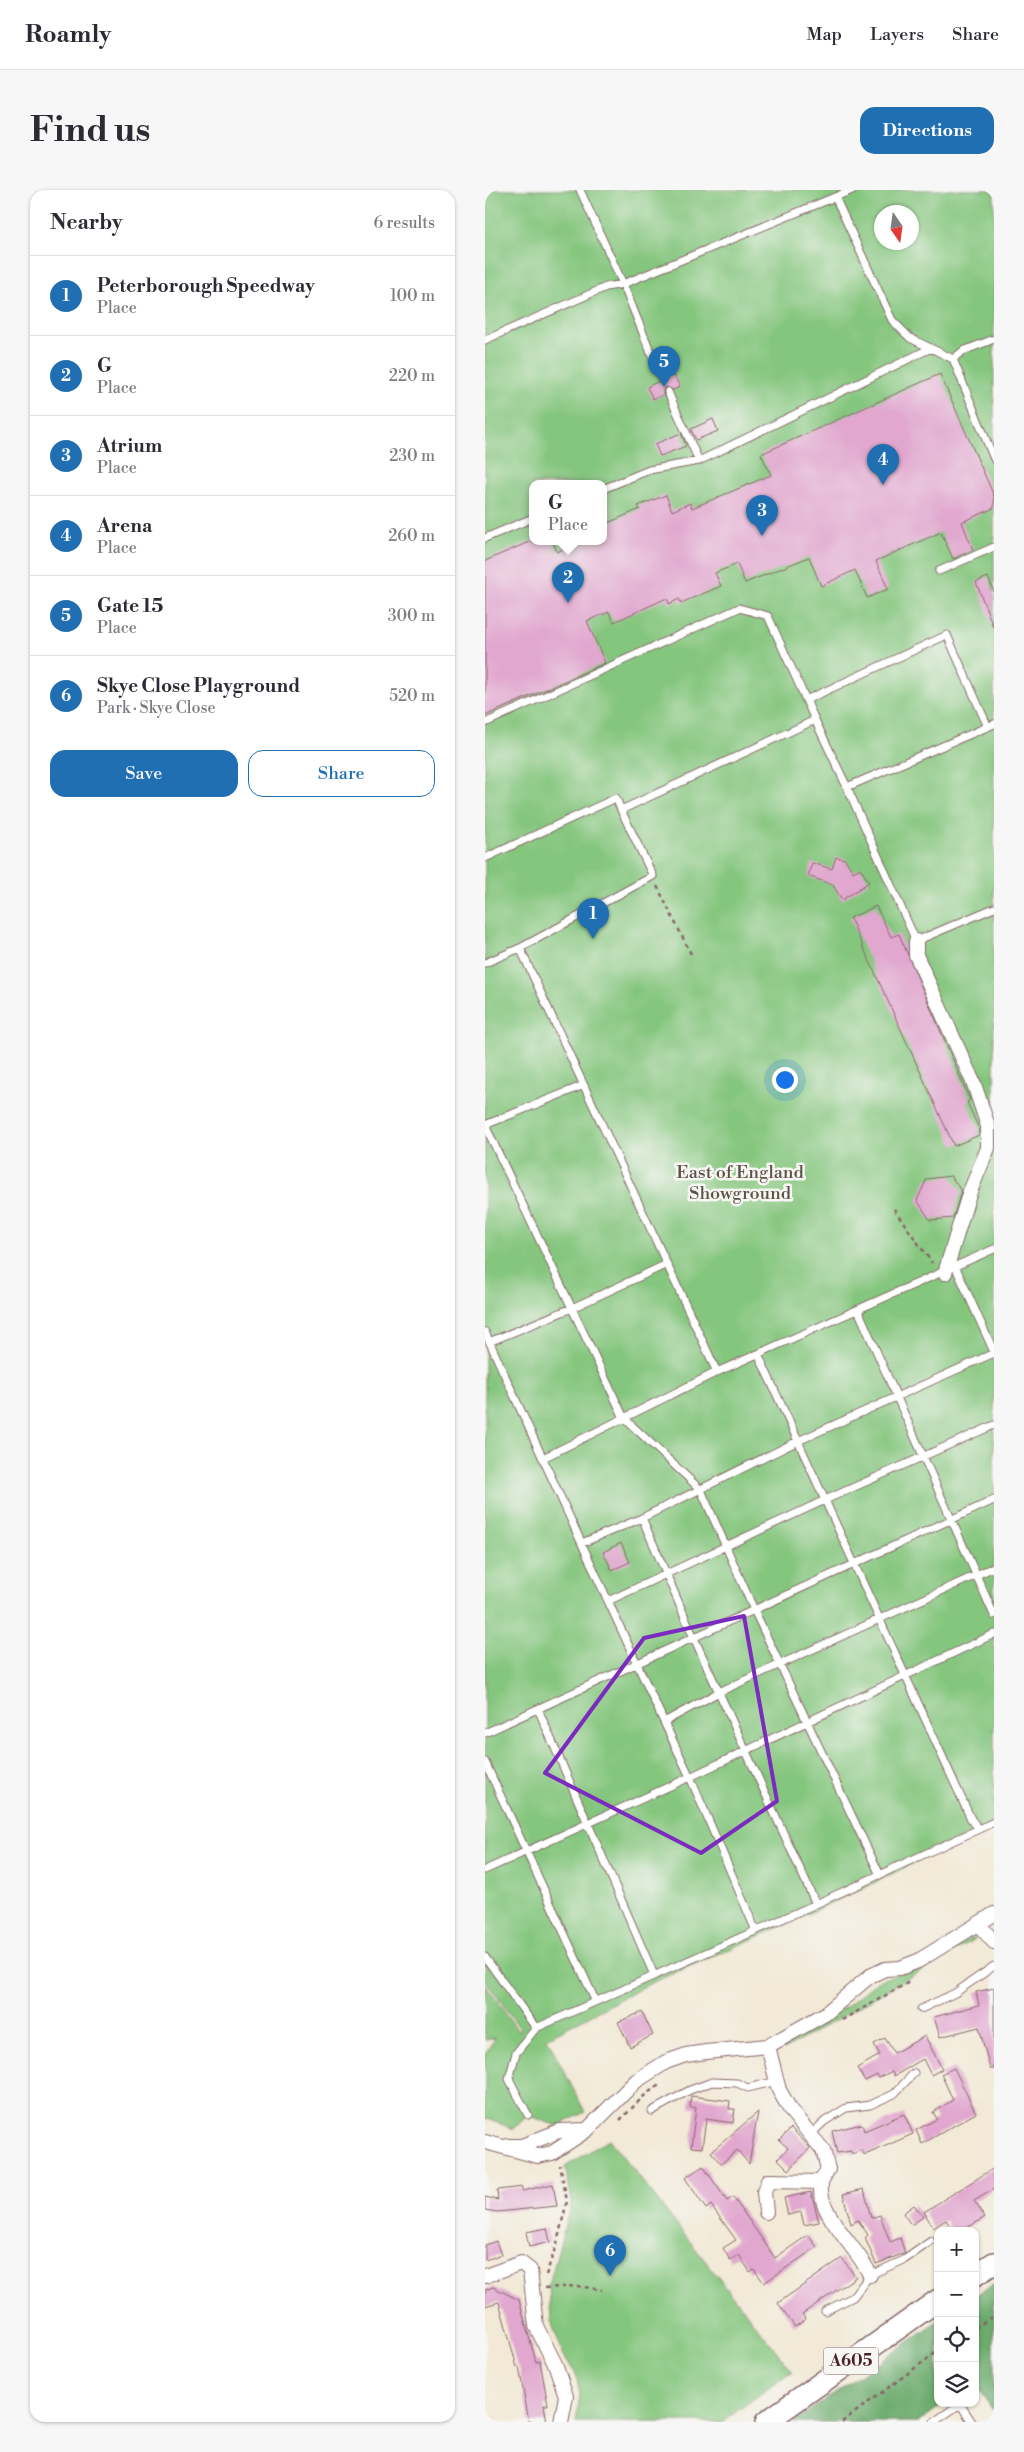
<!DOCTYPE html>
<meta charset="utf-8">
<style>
:root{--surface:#fff;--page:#f7f7f7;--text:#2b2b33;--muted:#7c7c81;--line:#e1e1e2;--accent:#1f6fb2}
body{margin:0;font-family:"Libre Bodoni",serif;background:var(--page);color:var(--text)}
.controls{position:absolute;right:15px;bottom:15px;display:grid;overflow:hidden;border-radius:10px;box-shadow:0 1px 4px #0004}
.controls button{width:45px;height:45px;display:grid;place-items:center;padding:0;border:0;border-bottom:1px solid var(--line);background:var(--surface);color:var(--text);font:25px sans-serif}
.compass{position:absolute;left:389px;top:15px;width:45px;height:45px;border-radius:50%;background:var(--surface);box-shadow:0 1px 4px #0004;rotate:167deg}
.you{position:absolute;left:299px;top:889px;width:18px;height:18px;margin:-12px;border:4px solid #fff;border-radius:50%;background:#1a73e8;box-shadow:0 0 0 8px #1a73e833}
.badge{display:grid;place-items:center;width:32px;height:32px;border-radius:50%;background:var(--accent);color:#fff;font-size:16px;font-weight:700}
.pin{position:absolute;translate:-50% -41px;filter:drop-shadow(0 1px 2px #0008)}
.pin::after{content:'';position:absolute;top:26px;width:18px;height:15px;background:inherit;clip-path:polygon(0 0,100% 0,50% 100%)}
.popup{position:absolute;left:44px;top:290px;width:78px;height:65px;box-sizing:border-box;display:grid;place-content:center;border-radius:10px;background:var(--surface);filter:drop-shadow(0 1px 4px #0005);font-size:16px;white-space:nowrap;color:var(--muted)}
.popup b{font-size:19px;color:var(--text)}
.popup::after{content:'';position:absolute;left:50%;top:100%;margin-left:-10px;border:10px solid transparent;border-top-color:var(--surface)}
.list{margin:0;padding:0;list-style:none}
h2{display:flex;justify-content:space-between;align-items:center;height:65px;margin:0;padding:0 20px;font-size:21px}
h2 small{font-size:16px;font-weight:400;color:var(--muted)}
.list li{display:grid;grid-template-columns:32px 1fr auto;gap:15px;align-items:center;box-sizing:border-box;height:80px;padding:0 20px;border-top:1px solid var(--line)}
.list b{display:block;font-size:19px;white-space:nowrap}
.list p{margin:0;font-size:16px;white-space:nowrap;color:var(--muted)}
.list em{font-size:16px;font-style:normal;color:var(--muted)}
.actions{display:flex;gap:10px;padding:15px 20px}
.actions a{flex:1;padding:11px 0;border:1px solid var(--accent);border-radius:15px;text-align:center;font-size:18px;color:var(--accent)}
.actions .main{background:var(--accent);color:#fff}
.icon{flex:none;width:28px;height:28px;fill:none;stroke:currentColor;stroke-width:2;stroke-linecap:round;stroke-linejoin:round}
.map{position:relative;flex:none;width:509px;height:2232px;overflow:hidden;border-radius:15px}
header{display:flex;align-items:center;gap:30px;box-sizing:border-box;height:70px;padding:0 25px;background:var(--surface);border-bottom:1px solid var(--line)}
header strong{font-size:24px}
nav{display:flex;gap:28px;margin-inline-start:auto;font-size:18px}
.intro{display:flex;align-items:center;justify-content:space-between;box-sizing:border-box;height:120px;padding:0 30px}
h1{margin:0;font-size:35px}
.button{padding:12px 22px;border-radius:15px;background:var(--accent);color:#fff;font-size:18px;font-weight:700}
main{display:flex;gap:30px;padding:0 30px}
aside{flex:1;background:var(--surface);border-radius:15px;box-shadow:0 1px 4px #0004}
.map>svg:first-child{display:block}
.green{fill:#85c67e;stroke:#687254;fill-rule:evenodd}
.forest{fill:#6cab6d;stroke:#5b654c}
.building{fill:#e1a7cf}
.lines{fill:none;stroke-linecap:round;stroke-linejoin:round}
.lane-casing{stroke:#856667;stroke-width:9}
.street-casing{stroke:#856667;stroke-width:16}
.primary-casing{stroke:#856667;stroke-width:24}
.path{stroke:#856667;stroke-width:2.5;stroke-dasharray:4 4;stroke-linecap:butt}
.lane{stroke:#fff;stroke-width:7}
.street{stroke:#fff;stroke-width:14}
.primary{stroke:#fff;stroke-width:21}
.marked{fill:none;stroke:#7b2cbf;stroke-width:4;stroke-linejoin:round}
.labels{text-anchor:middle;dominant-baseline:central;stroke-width:5;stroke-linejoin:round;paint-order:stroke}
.shield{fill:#f6f6f2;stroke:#7e6067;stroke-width:1}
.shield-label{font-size:16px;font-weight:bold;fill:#4a1f2b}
.park-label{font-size:18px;fill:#5c5144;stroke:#f6f6f2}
</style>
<header>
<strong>Roamly</strong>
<nav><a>Map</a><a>Layers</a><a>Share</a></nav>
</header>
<div class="intro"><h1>Find us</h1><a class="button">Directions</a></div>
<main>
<aside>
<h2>Nearby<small>6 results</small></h2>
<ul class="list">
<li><span class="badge">1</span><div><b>Peterborough Speedway</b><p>Place</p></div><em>100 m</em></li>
<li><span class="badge">2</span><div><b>G</b><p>Place</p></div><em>220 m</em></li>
<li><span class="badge">3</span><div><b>Atrium</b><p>Place</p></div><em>230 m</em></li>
<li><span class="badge">4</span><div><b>Arena</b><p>Place</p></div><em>260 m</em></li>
<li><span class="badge">5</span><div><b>Gate 15</b><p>Place</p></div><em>300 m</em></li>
<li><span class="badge">6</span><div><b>Skye Close Playground</b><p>Park · Skye Close</p></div><em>520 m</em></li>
</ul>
<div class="actions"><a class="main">Save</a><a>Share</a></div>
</aside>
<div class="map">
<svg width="509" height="2232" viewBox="0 0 509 2232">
<rect width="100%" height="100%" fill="#f6f6f2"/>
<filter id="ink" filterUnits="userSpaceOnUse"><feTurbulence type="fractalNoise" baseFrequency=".02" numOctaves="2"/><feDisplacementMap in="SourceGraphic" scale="10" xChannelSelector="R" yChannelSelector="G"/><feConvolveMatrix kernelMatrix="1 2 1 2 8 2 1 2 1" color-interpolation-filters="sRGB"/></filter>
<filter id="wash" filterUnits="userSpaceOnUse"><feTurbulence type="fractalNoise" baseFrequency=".0096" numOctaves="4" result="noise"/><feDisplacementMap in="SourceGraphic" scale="20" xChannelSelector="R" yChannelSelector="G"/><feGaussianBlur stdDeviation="1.12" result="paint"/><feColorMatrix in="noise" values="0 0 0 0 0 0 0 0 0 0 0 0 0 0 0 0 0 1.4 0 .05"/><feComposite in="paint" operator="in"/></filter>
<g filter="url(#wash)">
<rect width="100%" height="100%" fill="#f2e9d6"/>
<path class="green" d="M0,0H509V1632L385,1695L275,1746L166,1793L62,1848L100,1922L72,1936L43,1925L29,1939L0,1928V1864L10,1848L0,1850V1794L33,1841L36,1840L0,1790ZM397,22H427V52H397ZM48,294H118V352H48Z
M492,1748L299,1860L298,1856L306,1848L362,1816L393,1791L437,1775L484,1749Z
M124,1949L307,2181L237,2232H91L95,2205L91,2185L77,2162L66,2131L64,2095L87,2010L80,1977Z"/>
<path class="forest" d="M509,2093V2222L490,2194V2106Z
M453,2131V2213H460L434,2232H308Z"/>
<g id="blocks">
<path class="building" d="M455,184L509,306V318L477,332L488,360L468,369L456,342L391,371L403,399L382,408L370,380L336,396L324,367L260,393L252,374L230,383L236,396L196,413L194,409L184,414L182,408L129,432L124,422L102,431L120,473L0,526V371L44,352H68L72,362L93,352H118V335L155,319L153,316L181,305L187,321L205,313L207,318L286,285L276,264Z
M189,185L195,197L188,200L181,197L178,199V205L168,209L162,197L172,192L179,195L182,188Z
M228,229L233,241L211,250L206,239Z
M196,243L201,256L175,266L170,254Z
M503,387L509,402L508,437L491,392Z
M351,667L360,669L368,682L375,678L384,692L357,710L348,695L323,686L327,673L347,679Z
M391,716L406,747L414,744L485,910L482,912L494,939V945L469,956L365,728Z
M466,986L476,1001L468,1028L445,1030L432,1010L442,989Z
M136,1353L145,1372L127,1380L118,1362Z
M509,1798V1879H505L494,1837L455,1847L449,1827L494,1815L491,1802Z
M157,1822L168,1845L145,1857L133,1832Z
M440,1846L457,1879L446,1885L438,1869L409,1886L407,1881L394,1888L392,1885L380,1891L372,1878L395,1865L389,1854L400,1848L409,1863Z
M469,1878L491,1923L437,1954L431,1940L452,1929L448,1922L468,1910L456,1884Z
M206,1906L245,1911L244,1919H250L248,1933L221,1929L217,1958L206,1957L211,1918L205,1917Z
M273,1922L264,1974L252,1960L236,1974L226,1962Z
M419,1924L428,1944L380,1965L376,1960L367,1964L366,1961L352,1963L347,1941L377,1934L379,1941Z
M306,1938L325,1958L304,1980L293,1969L303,1958L294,1950Z
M218,1976L242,2011L248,2007L290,2068L323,2045L332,2057L279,2093L269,2079L265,2082L254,2065L245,2070L238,2058L251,2050L226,2015L221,2019L200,1988Z
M509,1978V1999L489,2011L500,2027L477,2041H468L461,2030L448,2038L439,2022Z
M68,1994L72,2016L12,2022L0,2020V2007L13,2010L12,2000L37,1997V2001Z
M379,1999L386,2028L395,2025L405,2052L415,2048L420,2063L391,2074L380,2048L383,2045L373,2030L366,2034L358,2004Z
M326,2002L334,2032L319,2035L316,2022L303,2025L299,2008Z
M429,2015L438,2027L426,2035L418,2023Z
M62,2038L65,2052L44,2057L41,2042Z
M11,2051L16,2065L0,2070V2055Z
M357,2068L371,2087L317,2124L321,2129L310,2137L293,2113Z
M8,2097L34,2110L51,2172L55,2171L63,2215H59L62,2232H44L34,2177H32L14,2112L0,2116V2100Z"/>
</g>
</g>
<g filter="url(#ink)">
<use href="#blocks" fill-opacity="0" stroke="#856667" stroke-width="1"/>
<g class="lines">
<defs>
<path id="lane" d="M350,7L407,130L425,148L468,169
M509,149L478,161L468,169L509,269
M0,150L121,97L138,94L95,0
M177,190L138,94L367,0
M183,202L214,271
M118,299L164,280L214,271L446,158
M0,348L48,328
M454,381L509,357
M330,530L321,510L462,445L503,537
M0,533L254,418L283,426L321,510
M362,597L509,534
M0,668L131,608L136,620
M35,758L168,686L136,620L330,530L362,597L431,751L509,718
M0,773L35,758L232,1182
M99,895L0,935L139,1228L216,1300L269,1420L395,1685
M471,1078L509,1162
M373,1120L509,1425
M0,1142L123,1411
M4,1152L87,1118L182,1074
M274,1166L486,1629L494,1639
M509,1235L340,1310L123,1411L179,1532L234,1502L509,1377
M58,1268L232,1182L509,1059
M97,1353L157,1328
M53,1519L169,1785
M179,1532L205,1587L271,1741
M0,1543L509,1310
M0,1572L110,1810
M0,1680L205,1587L509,1444
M331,1714L209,1448L157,1328L313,1251L509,1163
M0,1767L51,1838L331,1714L509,1632
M436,1819L470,1803L509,1776
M167,1921L205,1900L227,1892L252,1893L263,1898L292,1891
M43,1925L24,1889L31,1863L51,1838
M325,1945L340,1931L361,1918L385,1915L409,1904L429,1883
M340,2121L368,2107L385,2085L419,2070L446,2051
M449,2232L475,2214L487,2232"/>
<path id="street" d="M431,751V765L489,894L503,936V958L484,1004L460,1083
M494,1735L509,1752
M283,1856L294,1900L306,1921L338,1960L343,1979C341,1983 337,1989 336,1993C332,2025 373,2057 385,2085
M0,1952L53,1966L67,1963L102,1940L151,1891L181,1872L201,1865L221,1862L283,1856L340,1824L385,1786L400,1779L415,1778L433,1771L509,1724
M23,1956H37L74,1941L102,1940
M281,2022L279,2002L283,1991L336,1992
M0,2086L36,2073L45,2080L51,2136L71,2176L81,2206L76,2232"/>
<path id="primary" d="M490,2085L509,2073
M281,2232L453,2110"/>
</defs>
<use href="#lane" class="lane-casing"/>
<use href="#street" class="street-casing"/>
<use href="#primary" class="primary-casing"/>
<path class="path" d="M172,696L206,764
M409,1019L447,1073
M357,1830L426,1791
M135,1930L161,1904L176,1894
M61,2085L72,2053L82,2011L75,1975
M60,2098L93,2096L117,2100
M490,2138L509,2126
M357,2232L453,2161"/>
<use href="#lane" class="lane"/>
<use href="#street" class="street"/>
<use href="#primary" class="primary"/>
</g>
</g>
<path class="marked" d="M259,1426L292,1611L216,1663L60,1583L159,1448Z"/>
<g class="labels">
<rect class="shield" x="338.5" y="2157.5" width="55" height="27" rx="4"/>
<g class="shield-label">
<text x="366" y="2171">A605</text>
</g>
<g class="park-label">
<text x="255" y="982">East of England<tspan x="255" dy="21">Showground</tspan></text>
</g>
</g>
</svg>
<div class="controls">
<button>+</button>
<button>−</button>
<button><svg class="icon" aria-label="locate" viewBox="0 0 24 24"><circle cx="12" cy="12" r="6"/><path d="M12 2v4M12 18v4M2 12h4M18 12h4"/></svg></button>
<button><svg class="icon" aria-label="layers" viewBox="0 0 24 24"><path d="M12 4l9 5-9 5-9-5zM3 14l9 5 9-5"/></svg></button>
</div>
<svg class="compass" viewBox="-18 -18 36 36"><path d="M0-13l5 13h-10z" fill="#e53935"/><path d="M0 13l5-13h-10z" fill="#7c7c81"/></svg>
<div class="you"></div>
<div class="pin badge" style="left:108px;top:749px">1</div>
<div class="pin badge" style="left:83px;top:413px">2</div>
<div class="popup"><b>G</b>Place</div>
<div class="pin badge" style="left:277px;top:346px">3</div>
<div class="pin badge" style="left:398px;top:295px">4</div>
<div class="pin badge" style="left:179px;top:197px">5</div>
<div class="pin badge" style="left:125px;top:2086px">6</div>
</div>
</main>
